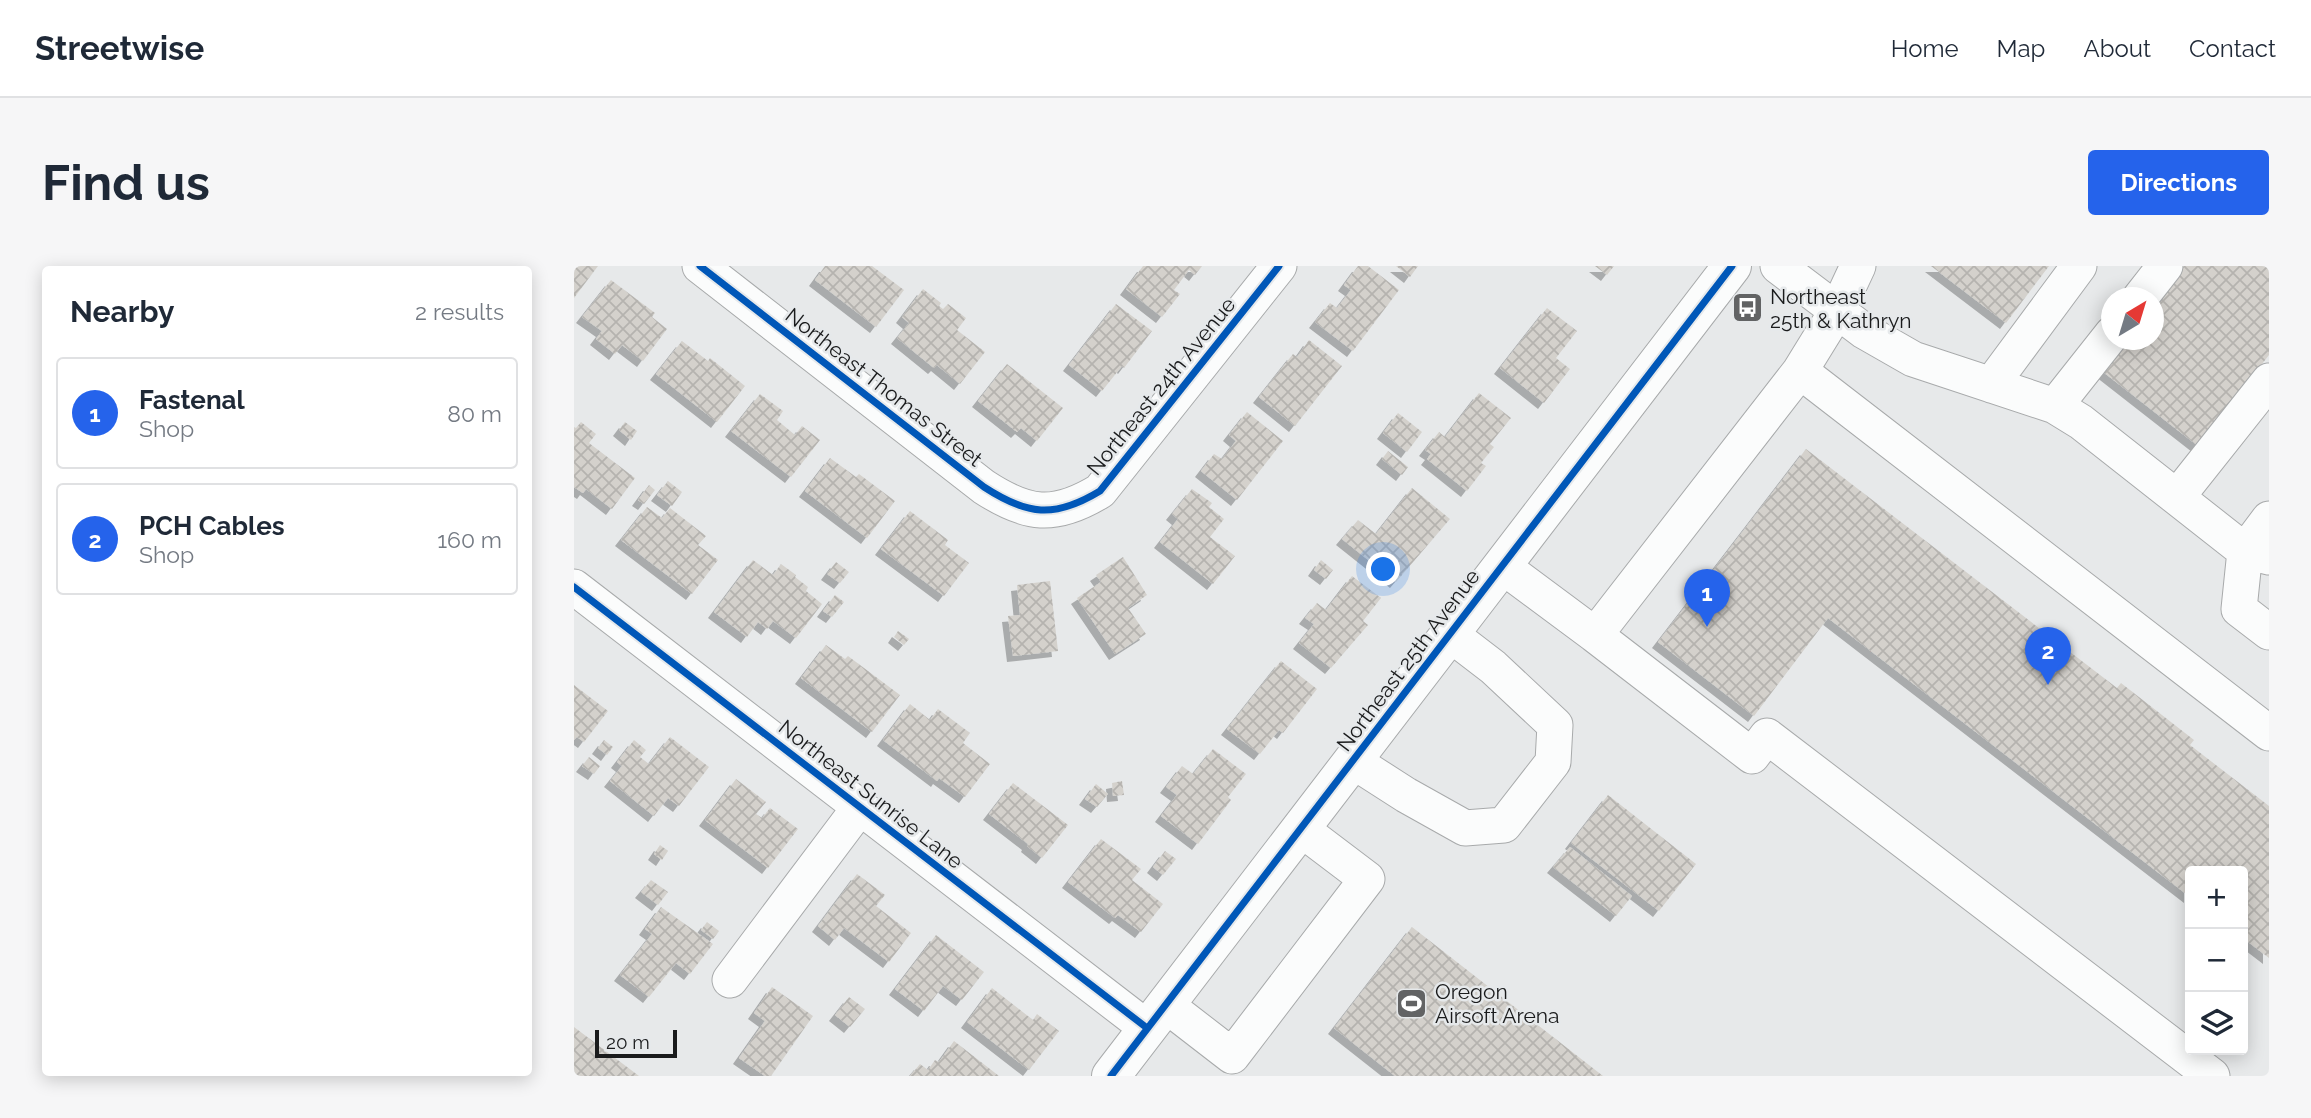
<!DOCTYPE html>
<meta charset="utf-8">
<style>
:root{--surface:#fff;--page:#f6f6f7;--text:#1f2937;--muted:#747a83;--line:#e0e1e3;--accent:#2563eb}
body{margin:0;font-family:Raleway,sans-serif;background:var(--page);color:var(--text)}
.controls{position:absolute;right:21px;bottom:21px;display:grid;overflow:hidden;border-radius:7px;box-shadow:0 4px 18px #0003}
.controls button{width:63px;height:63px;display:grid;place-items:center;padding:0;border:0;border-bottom:2px solid var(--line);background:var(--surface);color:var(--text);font:35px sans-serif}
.compass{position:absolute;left:1527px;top:21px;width:63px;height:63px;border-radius:50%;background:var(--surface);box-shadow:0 4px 18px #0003;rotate:38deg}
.scale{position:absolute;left:21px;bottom:18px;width:82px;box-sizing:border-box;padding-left:7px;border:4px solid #1a1b1c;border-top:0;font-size:19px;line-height:24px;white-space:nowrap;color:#1a1b1c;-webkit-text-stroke:5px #e6e9eb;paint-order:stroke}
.you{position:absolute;left:810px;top:304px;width:24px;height:24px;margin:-18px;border:5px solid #fff;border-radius:50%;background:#1a73e8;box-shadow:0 0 0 10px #1a73e833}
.badge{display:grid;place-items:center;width:46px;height:46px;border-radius:50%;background:var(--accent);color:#fff;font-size:23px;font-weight:700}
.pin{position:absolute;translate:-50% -58px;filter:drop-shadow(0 2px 4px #0008)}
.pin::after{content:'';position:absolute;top:37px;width:24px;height:21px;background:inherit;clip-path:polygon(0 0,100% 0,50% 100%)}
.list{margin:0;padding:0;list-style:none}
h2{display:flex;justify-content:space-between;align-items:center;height:91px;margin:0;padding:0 28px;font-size:30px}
h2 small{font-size:23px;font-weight:400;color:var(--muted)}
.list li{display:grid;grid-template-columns:46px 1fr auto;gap:21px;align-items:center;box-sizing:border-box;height:112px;margin:0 14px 14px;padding:0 14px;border:2px solid var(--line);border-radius:7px}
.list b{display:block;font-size:26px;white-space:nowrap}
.list p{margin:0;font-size:23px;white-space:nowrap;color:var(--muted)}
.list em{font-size:23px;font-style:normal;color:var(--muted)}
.icon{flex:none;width:38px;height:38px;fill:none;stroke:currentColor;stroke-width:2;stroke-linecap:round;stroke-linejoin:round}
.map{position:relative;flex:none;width:1695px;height:810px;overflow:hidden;border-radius:7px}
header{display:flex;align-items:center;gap:42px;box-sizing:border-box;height:98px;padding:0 35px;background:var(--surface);border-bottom:2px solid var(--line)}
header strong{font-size:33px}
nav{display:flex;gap:38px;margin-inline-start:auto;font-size:24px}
.intro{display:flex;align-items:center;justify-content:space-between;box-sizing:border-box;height:168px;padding:0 42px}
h1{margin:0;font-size:49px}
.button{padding:18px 32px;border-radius:7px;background:var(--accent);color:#fff;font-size:24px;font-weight:700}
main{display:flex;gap:42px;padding:0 42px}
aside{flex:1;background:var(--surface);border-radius:7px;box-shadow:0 4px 18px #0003}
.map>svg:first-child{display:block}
.building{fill:url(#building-cross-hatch);filter:url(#shadow)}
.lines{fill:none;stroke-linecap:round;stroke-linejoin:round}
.minor-casing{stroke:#a8aaab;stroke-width:37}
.major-casing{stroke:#a8aaab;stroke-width:40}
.minor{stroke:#fbfcfc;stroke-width:35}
.major{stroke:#fbfcfc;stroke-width:38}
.cycleway-casing{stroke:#e6e9eb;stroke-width:11}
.cycleway{stroke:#0057b8;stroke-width:7}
.labels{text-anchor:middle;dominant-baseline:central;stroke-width:5;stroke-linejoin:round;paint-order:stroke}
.poi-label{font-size:21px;fill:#1a1b1c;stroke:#e6e9eb;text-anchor:start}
.street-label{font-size:21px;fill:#1a1b1c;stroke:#e6e9eb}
</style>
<header>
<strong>Streetwise</strong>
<nav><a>Home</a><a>Map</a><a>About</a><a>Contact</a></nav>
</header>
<div class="intro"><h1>Find us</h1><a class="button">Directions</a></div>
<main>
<aside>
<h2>Nearby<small>2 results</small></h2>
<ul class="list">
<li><span class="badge">1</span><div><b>Fastenal</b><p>Shop</p></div><em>80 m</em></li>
<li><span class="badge">2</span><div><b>PCH Cables</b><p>Shop</p></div><em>160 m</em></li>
</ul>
</aside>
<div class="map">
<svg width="1695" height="810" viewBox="0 0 1695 810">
<defs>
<pattern id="building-cross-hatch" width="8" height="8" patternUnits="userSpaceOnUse" patternTransform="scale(1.75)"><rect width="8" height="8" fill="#d4d1cc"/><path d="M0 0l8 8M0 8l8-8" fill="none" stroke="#b5b3af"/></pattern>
<filter id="shadow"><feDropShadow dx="-6" dy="6" stdDeviation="0" flood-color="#0004"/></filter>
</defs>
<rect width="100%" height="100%" fill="#e7e9ea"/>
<path class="building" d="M0,0H24L0,32Z
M251,0H298L330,24L302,61L241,14Z
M569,0H628L621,9L615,4L600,24L606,28L588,51L552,23Z
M784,0H794L825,24L779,85L741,56L756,37L763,42L777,24L770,19Z
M822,0H844L836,11Z
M1021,0H1040L1033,9Z
M1357,0H1475L1432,57Z
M1610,0H1695V89L1624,180L1528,105L1553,74H1580V39Z
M37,14L81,47L78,51L93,63L69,95L48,79L41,88L22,73L28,65L8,51Z
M349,23L367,37L365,40L369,43L374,38L392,52L383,64L411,86L386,118L363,99L360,102L323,72L335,57L328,51Z
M542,38L578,65L550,102L548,100L528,125L495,99Z
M973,42L1003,65L982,92L996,103L970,137L926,102Z
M735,74L768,100L721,160L685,131L719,88L723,91Z
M108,75L134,95L136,92L171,120L143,156L82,108Z
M433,98L489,142L463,175L447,162L443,166L404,135Z
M905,127L937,152L916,178L920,181L907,197L912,200L893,225L853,193L857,188L851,184L865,166L871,171Z
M186,128L209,145L203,154L221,169L228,160L246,174L217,211L157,165Z
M673,146L709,175L663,234L627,205L640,188L648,193L662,175L655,169Z
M824,147L848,166L833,186L809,167Z
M7,156L22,168L15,177L61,212L38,243L12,223L9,227L0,221V161L2,162Z
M51,156L63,165L57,174L45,164Z
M1232,183L1543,422L1547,417L1620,474L1616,479L1695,540V692L1669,672V605H1616V631L1254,352L1180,450L1084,376Z
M814,185L834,201L828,209L808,193Z
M256,192L282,211L285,208L321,235L293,272L231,225Z
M94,215L108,226L98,240L83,229Z
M75,219L81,224L70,238L64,234Z
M838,222L876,253L822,316L768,273L784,254L802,268Z
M618,223L638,237L635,241L650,253L636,271L661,290L639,318L586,276L604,253L598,248Z
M73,241L88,252L96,242L132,270L124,279L144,294L118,328L47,274Z
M336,245L374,274L371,279L395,297L370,330L307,283Z
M549,291L573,329L554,342L572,368L541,388L503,332L527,316L522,309Z
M179,294L199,309L207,298L222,309L221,311L234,321L232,325L248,338L222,372L199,355L193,363L184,356L173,371L140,346Z
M747,294L759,304L752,313L740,304Z
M262,296L275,306L266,317L253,308Z
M778,310L807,332L789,355L794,359L757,402L725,377L740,358L731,352L743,337L752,344Z
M476,315L484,385L439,390L434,350L446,349L443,319Z
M261,329L270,336L258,351L249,345Z
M324,365L335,373L330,379L320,371Z
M252,379L271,393L274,390L326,429L298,466L227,412Z
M707,395L743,423L709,467L705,464L686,488L653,463Z
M0,419L34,445L10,476L3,471L0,474Z
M336,438L356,454L364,443L396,467L389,477L416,498L391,531L365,512L363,515L309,474Z
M96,471L135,501L105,540L94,532L80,550L36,515L48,500L43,496L60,474L72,484L66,491L75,498Z
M30,474L39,481L33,489L24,482Z
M639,483L672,508L654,531L657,534L624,578L587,550L603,529L592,521L608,500L619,508Z
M15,491L26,500L20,508L8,500Z
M162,513L192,536L182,548L188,552L196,542L224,563L194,602L131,554Z
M548,515L550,529L539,530L538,517Z
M439,517L494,559L468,592L453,580L454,578L415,548Z
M522,518L534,528L523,541L511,533Z
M1034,529L1122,598L1085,645L997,577Z
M527,573L567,603L558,614L589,638L567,666L544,649L541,652L494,616Z
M86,579L94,585L88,594L80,588Z
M996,581L1058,630L1042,650L979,601Z
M591,585L602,593L589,609L579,601Z
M283,608L311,629L302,640L337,667L315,696L270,662L261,674L244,660Z
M77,614L94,626L84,639L67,626Z
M87,641L139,678L116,708L102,697L75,731L46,709L78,668L71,663Z
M133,656L145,665L139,673L127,664Z
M838,661L1029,810H821L760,762Z
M362,669L410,706L388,734L369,720L350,745L321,723Z
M198,721L239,750L197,810H191L165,792L191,755L180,747Z
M418,722L459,754L463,748L485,765L455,804L393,756Z
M275,731L291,743L276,761L261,749Z
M0,761L65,810H0Z
M380,775L425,810H336L346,798L354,804L361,794L365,796Z"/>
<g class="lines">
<defs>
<path id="minor" d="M126,0L410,221C453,249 480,253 526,225L705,0
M1204,0L1290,65L1339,93L1481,140L1507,156L1671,285L1695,291
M1566,32L1591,0
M1226,105L1695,467
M1417,119L1505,0
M1481,140L1538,68
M1603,231L1695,115
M1695,253L1671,285L1665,343L1695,366
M928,300L1021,369L1226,105L1263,45L1284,0
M0,321L573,762
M1021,369L1178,490L1193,470L1638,810
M779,495L832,529L891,562L930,559L979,496L981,459L919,401L876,368
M156,714L286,541
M592,739L658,790L793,613L727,563"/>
<path id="major" d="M537,810L1158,0"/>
</defs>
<use href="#minor" class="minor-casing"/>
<use href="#major" class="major-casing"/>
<use href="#minor" class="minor"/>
<use href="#major" class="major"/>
<defs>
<path id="cycleway" d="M126,0L410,221C453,249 480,253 526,225L705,0
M0,321L573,762
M537,810L1158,0"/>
</defs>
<use href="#cycleway" class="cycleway-casing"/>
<use href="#cycleway" class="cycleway"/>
</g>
<defs>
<symbol id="bus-square" viewBox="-11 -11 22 22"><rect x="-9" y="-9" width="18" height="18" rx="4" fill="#626364" stroke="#e6e9eb"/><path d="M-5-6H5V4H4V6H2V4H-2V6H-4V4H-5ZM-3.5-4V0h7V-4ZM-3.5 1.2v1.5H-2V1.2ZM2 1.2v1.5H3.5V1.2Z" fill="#fff"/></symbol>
<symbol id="stadium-square" viewBox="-11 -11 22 22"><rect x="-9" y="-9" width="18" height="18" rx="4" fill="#626364" stroke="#e6e9eb"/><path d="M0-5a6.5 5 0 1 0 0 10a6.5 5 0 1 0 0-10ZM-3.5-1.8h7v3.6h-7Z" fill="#fff"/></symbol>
</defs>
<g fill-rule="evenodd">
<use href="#bus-square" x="1156" y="24" width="35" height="35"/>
<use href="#stadium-square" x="820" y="720" width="35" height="35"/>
</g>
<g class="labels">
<g class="poi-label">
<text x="1196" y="30">Northeast<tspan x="1196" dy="24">25th &amp; Kathryn</tspan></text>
<text x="861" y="725">Oregon<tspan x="861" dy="24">Airsoft Arena</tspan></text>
</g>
<g class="street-label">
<text transform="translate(587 120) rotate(-51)">Northeast 24th Avenue</text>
<text transform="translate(310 121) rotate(38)">Northeast Thomas Street</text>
<text transform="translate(834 394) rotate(-53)">Northeast 25th Avenue</text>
<text transform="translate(297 528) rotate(38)">Northeast Sunrise Lane</text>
</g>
</g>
</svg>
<div class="controls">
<button>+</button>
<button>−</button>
<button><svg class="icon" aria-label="layers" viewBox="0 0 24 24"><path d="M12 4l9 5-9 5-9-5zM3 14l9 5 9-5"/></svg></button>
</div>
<svg class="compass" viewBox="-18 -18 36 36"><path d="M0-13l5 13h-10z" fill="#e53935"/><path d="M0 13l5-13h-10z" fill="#747a83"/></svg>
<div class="scale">20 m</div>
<div class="you"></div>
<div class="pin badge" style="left:1133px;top:361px">1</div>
<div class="pin badge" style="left:1474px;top:419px">2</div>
</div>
</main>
